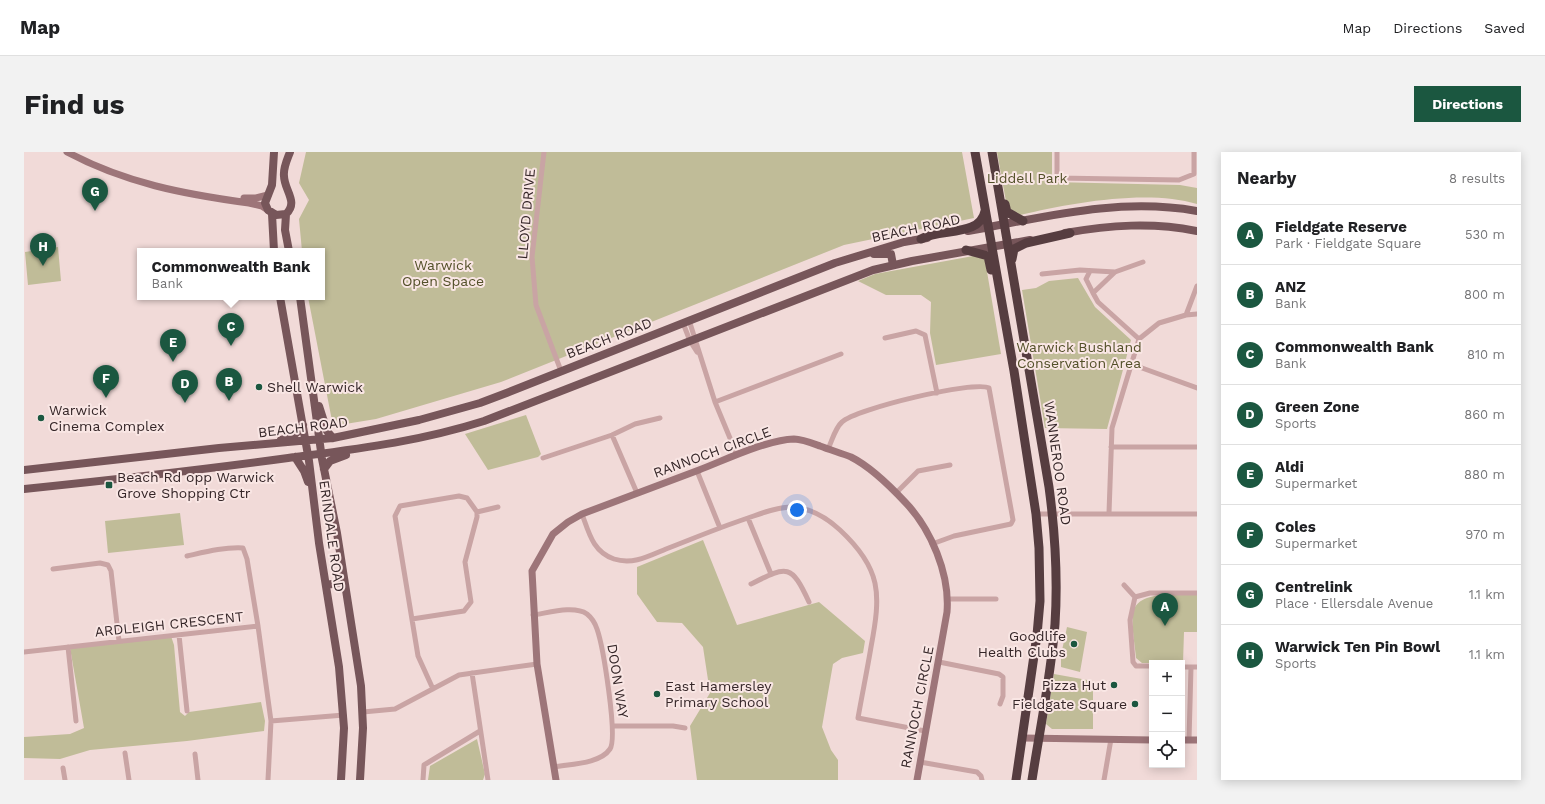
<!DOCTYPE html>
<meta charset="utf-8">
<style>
:root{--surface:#fff;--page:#f2f2f2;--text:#202124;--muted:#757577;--line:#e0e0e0;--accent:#1b5740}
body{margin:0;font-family:"Work Sans",sans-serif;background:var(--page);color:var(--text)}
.controls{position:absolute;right:12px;bottom:12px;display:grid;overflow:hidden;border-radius:0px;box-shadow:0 2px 10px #0003}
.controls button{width:36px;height:36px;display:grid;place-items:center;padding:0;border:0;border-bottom:1px solid var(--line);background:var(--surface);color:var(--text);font:20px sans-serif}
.you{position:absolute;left:773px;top:358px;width:14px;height:14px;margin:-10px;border:3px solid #fff;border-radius:50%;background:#1a73e8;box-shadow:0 0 0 6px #1a73e833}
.badge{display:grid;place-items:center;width:26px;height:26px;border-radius:50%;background:var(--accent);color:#fff;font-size:13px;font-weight:700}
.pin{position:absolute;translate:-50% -33px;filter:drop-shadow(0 1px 2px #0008)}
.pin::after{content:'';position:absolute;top:21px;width:14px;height:12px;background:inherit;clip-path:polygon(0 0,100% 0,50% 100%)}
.popup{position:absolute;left:113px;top:96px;width:188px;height:52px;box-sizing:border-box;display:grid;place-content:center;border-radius:0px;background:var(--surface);filter:drop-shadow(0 1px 3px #0005);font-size:13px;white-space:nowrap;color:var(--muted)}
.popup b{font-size:15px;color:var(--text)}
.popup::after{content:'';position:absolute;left:50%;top:100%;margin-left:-8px;border:8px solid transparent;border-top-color:var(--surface)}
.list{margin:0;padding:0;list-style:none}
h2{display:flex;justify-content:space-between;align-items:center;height:52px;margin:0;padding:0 16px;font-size:17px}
h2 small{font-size:13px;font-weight:400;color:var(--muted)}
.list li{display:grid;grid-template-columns:26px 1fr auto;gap:12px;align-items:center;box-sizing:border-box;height:60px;padding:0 16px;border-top:1px solid var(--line)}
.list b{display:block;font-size:15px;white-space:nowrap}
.list p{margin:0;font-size:13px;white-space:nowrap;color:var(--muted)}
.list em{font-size:13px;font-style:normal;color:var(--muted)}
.icon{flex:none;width:22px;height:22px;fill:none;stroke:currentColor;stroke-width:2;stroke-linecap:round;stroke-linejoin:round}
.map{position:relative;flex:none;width:1173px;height:628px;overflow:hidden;border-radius:0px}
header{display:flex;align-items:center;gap:24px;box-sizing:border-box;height:56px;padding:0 20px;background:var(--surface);border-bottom:1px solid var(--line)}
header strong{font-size:19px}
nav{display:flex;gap:22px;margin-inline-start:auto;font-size:14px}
.intro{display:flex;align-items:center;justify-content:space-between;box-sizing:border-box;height:96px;padding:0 24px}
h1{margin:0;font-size:28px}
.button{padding:10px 18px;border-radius:0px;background:var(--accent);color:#fff;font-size:14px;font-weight:700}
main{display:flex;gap:24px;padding:0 24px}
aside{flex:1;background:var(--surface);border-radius:0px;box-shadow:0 2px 10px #0003}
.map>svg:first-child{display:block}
.green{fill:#c0bc98}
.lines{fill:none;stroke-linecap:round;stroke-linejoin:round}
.street{stroke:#c9a4a4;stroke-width:5}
.secondary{stroke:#9d7579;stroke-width:7}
.primary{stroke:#77565a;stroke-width:8}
.highway{stroke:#563d40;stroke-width:9}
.poi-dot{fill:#1b5740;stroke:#f9e6e4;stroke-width:1.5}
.labels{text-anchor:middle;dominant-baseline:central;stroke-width:4;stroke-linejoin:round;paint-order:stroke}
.park-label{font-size:14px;fill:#535029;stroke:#f9e6e4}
.street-label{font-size:14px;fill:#352628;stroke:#f9e6e4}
.poi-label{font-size:14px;fill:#352628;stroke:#f9e6e4;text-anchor:start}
</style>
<header>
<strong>Map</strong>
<nav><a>Map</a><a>Directions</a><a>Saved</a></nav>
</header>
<div class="intro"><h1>Find us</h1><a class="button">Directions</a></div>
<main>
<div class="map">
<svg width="1173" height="628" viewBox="0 0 1173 628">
<rect width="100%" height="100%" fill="#f1dad8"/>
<path class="green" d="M282,0H938L950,66L820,93L477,230L352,267L309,274L284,145H298V99H278L275,67L285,48L275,31Z
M973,0H1028V30L1156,33L1173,36V52C1123,37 1047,51 996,63L983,55Z
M34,95L37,129L4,133L1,100Z
M960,102L977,202L912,213L906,181L907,150L897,143H862L834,129L851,122Z
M1054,126L1071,155L1107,188L1083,277L1021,276L998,138L1012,136L1025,129Z
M502,263L517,302L514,305L464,318L441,282Z
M156,361L160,393L84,401L81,369Z
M679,388L713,473L795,450L841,489L839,501L818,506L809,512L798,575L807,598L814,608V628H673L666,574L686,541L679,495L658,471L633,470L613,442V415Z
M1173,443V480H1160L1159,511H1118L1112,506C1111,493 1106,468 1110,457C1118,438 1156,443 1173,443Z
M1043,475L1063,480L1056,520L1037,515V503Z
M147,484L150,493L156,560L161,564L165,560L237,550L241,569L240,579L163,589L66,598L36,607L0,606V585L46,582L60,576L46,496Z
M1030,522L1069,529V577H1028L1022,572Z
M453,587L461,622L459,628H404L406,614Z"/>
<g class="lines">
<path class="street" d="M520,0L508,105L512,153L537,219
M1033,0V26L1155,28L1170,22V0
M1066,119L1062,127L1069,141
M1018,122L1056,118L1091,120
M1162,163L1173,134
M665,168L691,250L713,303
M659,171L666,189L673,200
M861,186L892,179L901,183L913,241
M1115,187L1074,150L1069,141L1091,120L1119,110
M1107,212L1173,236
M691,250L817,202
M588,283L613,341
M1087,295H1173
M804,297C808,289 811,276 818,270C831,257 951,228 965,236L989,368L987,372L930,384L908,392
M519,306L588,283L611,272L636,266
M673,319L696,376
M872,341L894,319L926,313
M453,360L474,355
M1085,361L1088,276L1115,187L1135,171L1162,163L1173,162
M558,362C565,381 569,400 590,407C609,413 625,404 642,397C668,387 694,376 721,367C736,362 752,355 768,355C786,356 803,366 816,378C858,417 857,442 847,495C843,519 838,543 834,566L901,579
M1012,362H1173
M724,366L747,422
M163,404C181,400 200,395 219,396L223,407L234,474
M29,417L76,411L84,413L87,419L95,489
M727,432C763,414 767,411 785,450
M1100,433L1111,445
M1111,445L1106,468L1109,510L1112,514H1128
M1111,445L1126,441H1173
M924,447H972
M509,463C524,461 550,453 563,462C568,466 571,471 573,477C579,494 594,585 586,597C576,612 546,612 530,615
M388,467L440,459L447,450L441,410L453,365V360L443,346L435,344L376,354L371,364L394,504L409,537
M155,483L163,559
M44,495L52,569
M0,500L234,474L247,569L244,628
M915,510L975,522L979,525V544L976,552
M1158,515H1173
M448,521L464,628
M339,560L371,557L435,523L513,512
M247,569L320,563
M589,574H649L661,576
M1165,588L1167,515
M101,601L105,628
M171,602L174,628
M896,610L953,620L957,624L958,628
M39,616L41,628
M399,628L400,613L456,579
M1080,628L1087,587"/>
<path class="secondary" d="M43,0C101,31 159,42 225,51L238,54L244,58
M220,46H232L244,43
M999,586L1128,588
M1158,588H1173
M532,628L513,512L508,419L529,382L544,370L558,362C597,347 636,333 675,318C701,308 742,288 770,287C778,287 788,291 796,294C806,298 817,301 827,305C847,315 866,334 881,350C907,377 926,422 923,460L893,628"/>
<path class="primary" d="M250,0L248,33L241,51L244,58L252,63L262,62C275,50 260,38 260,24C259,16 263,8 266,0
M248,62L250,99
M262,62L261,78L265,99
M944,79C1021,65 1095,45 1173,59
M1041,81C1086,73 1128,70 1173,79
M850,102H867L869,113
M256,145L285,309L295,391L315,515L320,576L317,628
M276,145L298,307L313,381L337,534L339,576L336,628
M295,254L303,279L309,286
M257,288C267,286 274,282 279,273
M271,305L280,319L284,330
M300,317L306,309L322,303
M0,318L195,296L309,286L395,268L456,251L485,240L811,111L880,90L903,86
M0,337C88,328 176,318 264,306C332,297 394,290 460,269L849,118L888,109L1006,88
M302,433L320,430"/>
<path class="highway" d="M951,0L990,219L1012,362L1015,396L1016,449L1013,483L992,628
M968,0L1025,335C1031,380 1034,426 1031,472C1027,524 1016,576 1008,628
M981,52L983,60L999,69
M897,87C917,76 956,85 961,59
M942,98L964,104L967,118
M988,107L990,97L1002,91L1046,81"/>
</g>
<g class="poi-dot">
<circle cx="235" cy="235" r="4"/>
<circle cx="17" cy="266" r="4"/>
<rect x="81" y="329" width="8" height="8" rx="2"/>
<circle cx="1050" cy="492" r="4"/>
<circle cx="1090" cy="533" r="4"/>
<circle cx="633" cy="542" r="4"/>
<circle cx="1111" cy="552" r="4"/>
</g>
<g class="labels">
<g class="park-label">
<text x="1003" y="26">Liddell Park</text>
<text x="419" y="113">Warwick<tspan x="419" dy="16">Open Space</tspan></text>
<text x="1055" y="195">Warwick Bushland<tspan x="1055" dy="16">Conservation Area</tspan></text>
</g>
<g class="street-label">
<text transform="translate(502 62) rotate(-85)">LLOYD DRIVE</text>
<text transform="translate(892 76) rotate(-12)">BEACH ROAD</text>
<text transform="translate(585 186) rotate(-21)">BEACH ROAD</text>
<text transform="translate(279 275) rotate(-7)">BEACH ROAD</text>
<text transform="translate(688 300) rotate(-20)">RANNOCH CIRCLE</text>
<text transform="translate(1034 311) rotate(82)">WANNEROO ROAD</text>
<text transform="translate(308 384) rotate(82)">ERINDALE ROAD</text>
<text transform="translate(145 472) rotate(-6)">ARDLEIGH CRESCENT</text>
<text transform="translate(594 529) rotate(81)">DOON WAY</text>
<text transform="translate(893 555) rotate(-79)">RANNOCH CIRCLE</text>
</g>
<g class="poi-label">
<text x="243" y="235">Shell Warwick</text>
<text x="25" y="258">Warwick<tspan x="25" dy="16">Cinema Complex</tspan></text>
<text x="93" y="325">Beach Rd opp Warwick<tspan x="93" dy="16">Grove Shopping Ctr</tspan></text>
<text x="1042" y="484" text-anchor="end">Goodlife<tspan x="1042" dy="16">Health Clubs</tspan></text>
<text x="1082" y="533" text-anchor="end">Pizza Hut</text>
<text x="641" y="534">East Hamersley<tspan x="641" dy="16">Primary School</tspan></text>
<text x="1103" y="552" text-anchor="end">Fieldgate Square</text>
</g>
</g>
</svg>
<div class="controls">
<button>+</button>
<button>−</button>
<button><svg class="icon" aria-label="locate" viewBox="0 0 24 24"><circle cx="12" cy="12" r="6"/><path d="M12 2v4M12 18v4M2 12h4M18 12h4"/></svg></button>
</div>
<div class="you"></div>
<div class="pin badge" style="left:1141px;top:474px">A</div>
<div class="pin badge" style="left:205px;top:249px">B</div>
<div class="pin badge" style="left:207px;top:194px">C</div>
<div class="popup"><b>Commonwealth Bank</b>Bank</div>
<div class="pin badge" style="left:161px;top:251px">D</div>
<div class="pin badge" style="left:149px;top:210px">E</div>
<div class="pin badge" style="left:82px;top:246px">F</div>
<div class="pin badge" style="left:71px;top:59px">G</div>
<div class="pin badge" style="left:19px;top:114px">H</div>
</div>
<aside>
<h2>Nearby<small>8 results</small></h2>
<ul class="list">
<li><span class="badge">A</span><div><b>Fieldgate Reserve</b><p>Park · Fieldgate Square</p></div><em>530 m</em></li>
<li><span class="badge">B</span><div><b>ANZ</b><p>Bank</p></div><em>800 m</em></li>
<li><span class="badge">C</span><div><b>Commonwealth Bank</b><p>Bank</p></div><em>810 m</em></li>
<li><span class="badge">D</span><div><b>Green Zone</b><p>Sports</p></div><em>860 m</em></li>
<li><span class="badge">E</span><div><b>Aldi</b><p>Supermarket</p></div><em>880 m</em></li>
<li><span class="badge">F</span><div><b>Coles</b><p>Supermarket</p></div><em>970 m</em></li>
<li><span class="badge">G</span><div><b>Centrelink</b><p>Place · Ellersdale Avenue</p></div><em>1.1 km</em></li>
<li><span class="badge">H</span><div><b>Warwick Ten Pin Bowl</b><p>Sports</p></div><em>1.1 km</em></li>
</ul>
</aside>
</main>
